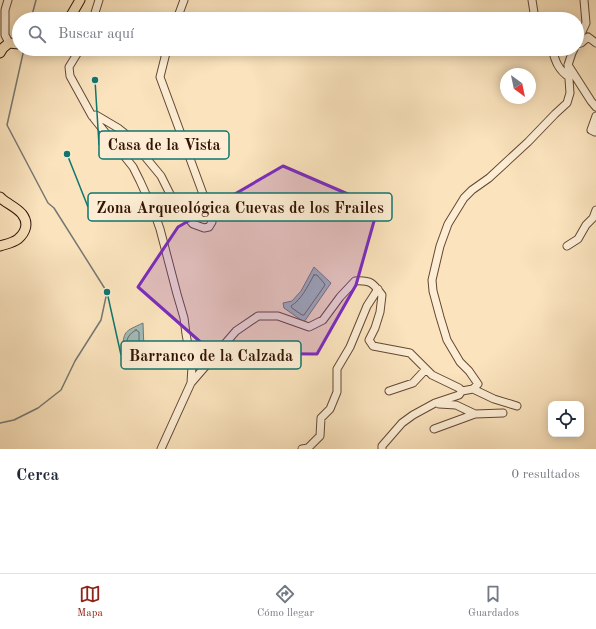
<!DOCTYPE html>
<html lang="es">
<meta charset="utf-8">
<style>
:root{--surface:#fff;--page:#f2f2f3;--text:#1f2937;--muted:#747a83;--line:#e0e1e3;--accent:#8f2418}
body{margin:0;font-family:"Old Standard TT",serif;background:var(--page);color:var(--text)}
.controls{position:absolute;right:12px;bottom:12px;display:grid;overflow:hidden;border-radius:8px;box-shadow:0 2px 10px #0003}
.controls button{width:36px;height:36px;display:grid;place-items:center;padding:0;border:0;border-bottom:1px solid var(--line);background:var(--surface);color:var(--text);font:20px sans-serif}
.compass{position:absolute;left:500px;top:68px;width:36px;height:36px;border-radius:50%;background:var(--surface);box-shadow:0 2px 10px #0003;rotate:147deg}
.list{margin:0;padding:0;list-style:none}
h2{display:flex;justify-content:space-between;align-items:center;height:52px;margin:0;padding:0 16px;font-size:17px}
h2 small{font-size:13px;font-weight:400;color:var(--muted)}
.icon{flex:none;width:22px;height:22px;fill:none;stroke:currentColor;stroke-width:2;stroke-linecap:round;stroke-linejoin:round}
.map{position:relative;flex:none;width:596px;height:449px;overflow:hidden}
.search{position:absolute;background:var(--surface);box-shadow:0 2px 10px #0003;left:12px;right:12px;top:12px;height:44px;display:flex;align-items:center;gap:10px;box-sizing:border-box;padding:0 14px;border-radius:22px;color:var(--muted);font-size:15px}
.sheet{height:124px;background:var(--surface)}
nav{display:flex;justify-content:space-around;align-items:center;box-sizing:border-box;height:56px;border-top:1px solid var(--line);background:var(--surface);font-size:11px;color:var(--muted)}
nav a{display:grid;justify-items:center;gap:2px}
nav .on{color:var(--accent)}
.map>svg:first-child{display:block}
.water{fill:#a1bcba;stroke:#757872}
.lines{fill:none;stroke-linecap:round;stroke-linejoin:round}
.shore{stroke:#6a6860;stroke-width:1}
.stream{stroke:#757872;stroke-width:1.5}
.minor-casing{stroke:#654733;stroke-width:9}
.major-casing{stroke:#331305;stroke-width:11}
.minor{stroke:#fcedd4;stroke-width:7}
.major{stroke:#fae3bd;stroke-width:9}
.marked{fill:#7b2cbf;fill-opacity:0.2;stroke:#7b2cbf;stroke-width:3;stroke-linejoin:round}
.leader{fill:none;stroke:#0f766e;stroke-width:1.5}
.callout-dot{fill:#0f766e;stroke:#fcedd4;stroke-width:1.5}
.callout{fill:#fcedd4;stroke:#0f766e;stroke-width:1.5}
.callout-label{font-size:16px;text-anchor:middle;font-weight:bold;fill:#331305}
</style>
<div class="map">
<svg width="596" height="449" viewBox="0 0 596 449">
<rect width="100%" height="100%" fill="#fae3bd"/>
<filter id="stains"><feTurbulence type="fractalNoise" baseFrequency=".005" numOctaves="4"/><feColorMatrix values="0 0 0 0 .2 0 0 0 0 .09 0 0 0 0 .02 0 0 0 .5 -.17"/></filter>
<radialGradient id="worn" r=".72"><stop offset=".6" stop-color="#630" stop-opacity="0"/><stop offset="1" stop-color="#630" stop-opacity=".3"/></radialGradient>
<path class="water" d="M314,267L331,283L304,322L284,308L283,303L292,301L301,291Z
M143,323L144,350L122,352C124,330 124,332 143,323Z"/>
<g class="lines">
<path class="shore" d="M314,275H317L324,283L325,285L304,315H302L292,308L291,306C302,299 307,287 314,275Z
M136,330L139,332V345L138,346L128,347C125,339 129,334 136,330Z"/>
<path class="stream" d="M31,19L36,0
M0,423L14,420L38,408L61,390L75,361L101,320L107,292L54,208L48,203L7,125L24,49"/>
<defs>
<path id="minor" d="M8,0L5,10V35L9,43
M532,0L535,19
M93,19L99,0
M177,19L184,0
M577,43L586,23L584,0
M577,44L581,43L588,37L596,43
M80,49L69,67L70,76L92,116L125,157L133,167L140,181L154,212L160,229L177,294L184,318L186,334L192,366L191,383L161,449
M552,49C555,60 558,70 569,77
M568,65L591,101L596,107
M92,116L96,115L118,128L128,136L161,176L174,202L193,224L204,228L209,227L212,222L210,213L160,77L167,49
M596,116L591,130L595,132L596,131
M567,246L578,239L586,225L593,218L596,210
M191,383L236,331L258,316H278L309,327L323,320L340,297L355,281C371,280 373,283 382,295L380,312L375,328L369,340L373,346L410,353L432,375L459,388L462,391L459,395L435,403L413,415L402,423L382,446V449
M473,389L494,399L517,406
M389,391L413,383L426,369
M462,391L473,389L478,384L469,371L460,362L447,340L440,317L433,291L432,280L440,246L448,224L464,198L472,190L489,178L528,142L555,114L567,103L570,93L568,65L572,53L574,49
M439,404L456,405L475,414
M434,429L475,414L503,413
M302,449L308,448L320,436L321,418L330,409L337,392V369L350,347L367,306L378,289"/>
<path id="major" d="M69,19L80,0
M0,53L3,48L9,43L19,44
M0,197L2,199C8,204 17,208 22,214C29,223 26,232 18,239C13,243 6,244 0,246"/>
</defs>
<use href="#minor" class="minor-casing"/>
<use href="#major" class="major-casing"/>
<use href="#minor" class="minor"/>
<use href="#major" class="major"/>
</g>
<path class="marked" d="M283,166L378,207L356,285L317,354L213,353L138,287L178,227Z"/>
<path class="leader" d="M95 80L99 145M67 154L88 207M107 292L121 355"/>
<g class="callout-dot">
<circle cx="95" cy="80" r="4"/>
<circle cx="67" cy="154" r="4"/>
<circle cx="107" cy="292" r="4"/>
</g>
<g class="callout">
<rect x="99" y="131" width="130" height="28" rx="4"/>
<rect x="88" y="193" width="304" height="28" rx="4"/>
<rect x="121" y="341" width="180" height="28" rx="4"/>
</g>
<g class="callout-label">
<text x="164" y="150">Casa de la Vista</text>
<text x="240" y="213">Zona Arqueológica Cuevas de los Frailes</text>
<text x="211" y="361">Barranco de la Calzada</text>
</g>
<rect width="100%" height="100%" filter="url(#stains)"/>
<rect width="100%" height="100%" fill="url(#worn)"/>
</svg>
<div class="controls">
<button><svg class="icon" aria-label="locate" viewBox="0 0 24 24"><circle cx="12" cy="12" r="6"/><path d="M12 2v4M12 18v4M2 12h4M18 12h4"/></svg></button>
</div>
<svg class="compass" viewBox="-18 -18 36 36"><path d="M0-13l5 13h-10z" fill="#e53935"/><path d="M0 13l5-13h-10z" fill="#747a83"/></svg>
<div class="search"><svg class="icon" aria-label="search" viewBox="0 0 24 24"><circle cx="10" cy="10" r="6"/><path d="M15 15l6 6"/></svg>Buscar aquí</div>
</div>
<section class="sheet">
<h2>Cerca<small>0 resultados</small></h2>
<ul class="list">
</ul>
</section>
<nav>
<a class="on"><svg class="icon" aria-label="map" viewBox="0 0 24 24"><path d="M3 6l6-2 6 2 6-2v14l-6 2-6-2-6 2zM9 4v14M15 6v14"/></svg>Mapa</a>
<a><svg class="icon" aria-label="directions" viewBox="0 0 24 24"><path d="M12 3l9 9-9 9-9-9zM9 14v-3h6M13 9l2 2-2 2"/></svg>Cómo llegar</a>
<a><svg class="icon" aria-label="saved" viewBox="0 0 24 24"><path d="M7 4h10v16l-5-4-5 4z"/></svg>Guardados</a>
</nav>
